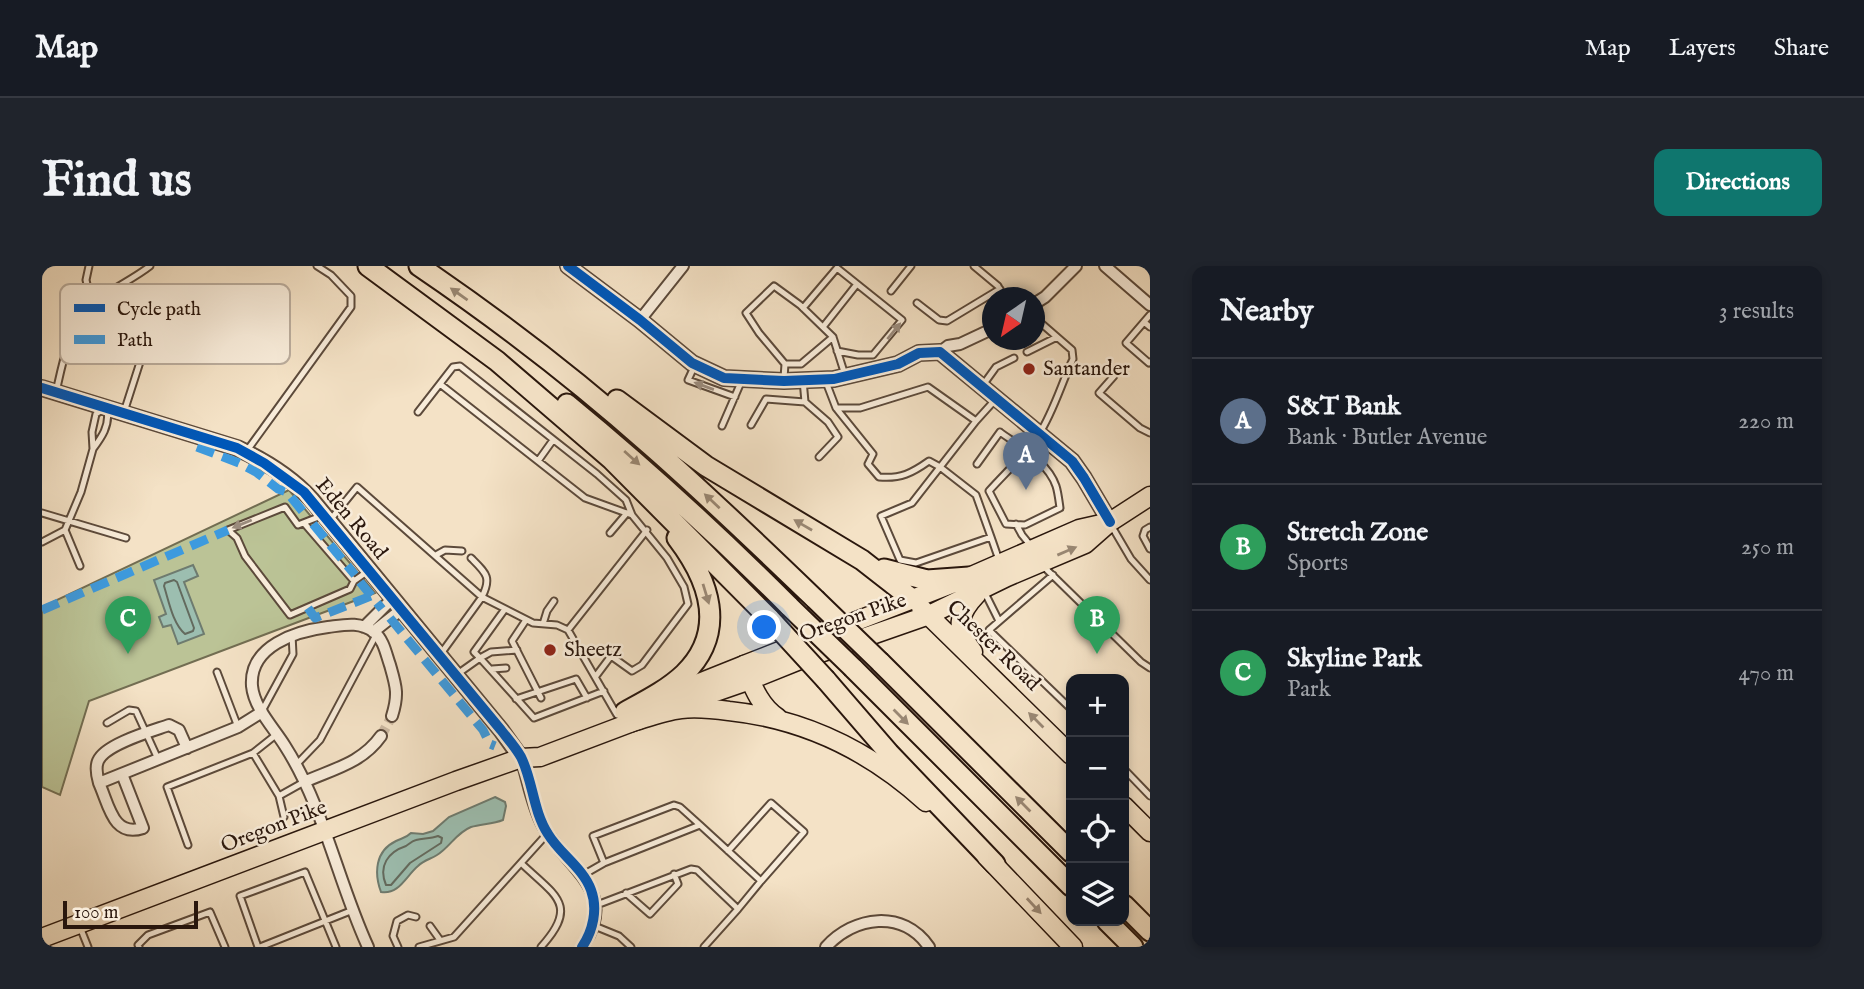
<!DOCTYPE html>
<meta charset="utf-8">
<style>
:root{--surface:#171b24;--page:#20242c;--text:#f1f3f6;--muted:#9ea1a6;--line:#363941;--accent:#0f766e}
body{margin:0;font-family:"IM FELL English",serif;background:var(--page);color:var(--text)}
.controls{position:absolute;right:21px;bottom:21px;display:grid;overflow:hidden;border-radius:14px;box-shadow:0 4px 10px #0003}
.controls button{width:63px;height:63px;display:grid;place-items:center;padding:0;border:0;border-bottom:2px solid var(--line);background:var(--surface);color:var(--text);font:35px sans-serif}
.compass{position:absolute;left:940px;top:21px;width:63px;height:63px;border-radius:50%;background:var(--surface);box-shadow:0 4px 10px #0003;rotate:214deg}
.scale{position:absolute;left:21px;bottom:18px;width:135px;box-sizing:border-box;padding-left:7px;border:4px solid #2a170d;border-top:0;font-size:19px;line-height:24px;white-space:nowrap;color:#2a170d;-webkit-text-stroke:5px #f8ecda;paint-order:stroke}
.you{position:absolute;left:723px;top:362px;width:24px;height:24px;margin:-18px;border:5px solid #fff;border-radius:50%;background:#1a73e8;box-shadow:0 0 0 10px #1a73e833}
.badge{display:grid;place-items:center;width:46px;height:46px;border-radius:50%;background:var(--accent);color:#fff;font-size:23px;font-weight:700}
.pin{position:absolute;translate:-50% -58px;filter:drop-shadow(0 2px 4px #0008)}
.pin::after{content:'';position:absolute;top:37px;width:24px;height:21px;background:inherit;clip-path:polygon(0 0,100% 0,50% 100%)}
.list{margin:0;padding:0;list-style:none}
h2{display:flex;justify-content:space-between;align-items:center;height:91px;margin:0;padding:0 28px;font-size:30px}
h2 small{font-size:23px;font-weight:400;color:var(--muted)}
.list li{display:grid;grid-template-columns:46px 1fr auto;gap:21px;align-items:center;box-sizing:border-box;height:126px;padding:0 28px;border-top:2px solid var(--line)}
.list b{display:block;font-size:26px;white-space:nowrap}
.list p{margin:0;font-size:23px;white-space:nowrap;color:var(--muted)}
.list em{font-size:23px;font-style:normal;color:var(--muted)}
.icon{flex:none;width:38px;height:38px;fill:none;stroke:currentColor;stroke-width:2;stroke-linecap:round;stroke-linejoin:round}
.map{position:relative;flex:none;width:1108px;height:681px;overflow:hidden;border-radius:14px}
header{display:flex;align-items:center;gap:42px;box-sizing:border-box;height:98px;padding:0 35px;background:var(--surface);border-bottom:2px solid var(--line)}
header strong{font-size:33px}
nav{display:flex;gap:38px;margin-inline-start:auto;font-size:24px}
.intro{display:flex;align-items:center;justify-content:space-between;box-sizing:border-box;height:168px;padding:0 42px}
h1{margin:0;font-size:49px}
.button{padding:18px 32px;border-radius:14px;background:var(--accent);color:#fff;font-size:24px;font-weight:700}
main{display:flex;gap:42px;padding:0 42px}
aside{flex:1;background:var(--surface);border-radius:14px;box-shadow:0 4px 10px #0003}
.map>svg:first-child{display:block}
.green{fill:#bbc396;stroke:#726d52;stroke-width:2}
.water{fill:#9cbeb0;stroke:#6e7b6f;stroke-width:2}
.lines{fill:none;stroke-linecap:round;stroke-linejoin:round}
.shore{stroke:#636a5e;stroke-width:2}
.minor-tunnel{stroke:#ccb9a1;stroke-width:10;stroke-dasharray:10 5;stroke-linecap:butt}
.service-casing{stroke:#5c4a3b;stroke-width:9}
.minor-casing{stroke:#5c4a3b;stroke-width:14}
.tertiary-casing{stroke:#5c4a3b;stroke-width:18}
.primary-casing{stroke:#2a170d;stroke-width:21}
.trunk-casing{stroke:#2a170d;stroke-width:21}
.motorway-casing{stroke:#2a170d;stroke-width:23}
.service{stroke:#f8ecda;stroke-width:5}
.minor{stroke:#f8ecda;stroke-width:10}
.tertiary{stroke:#f8ecda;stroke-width:14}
.primary{stroke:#f4e2c6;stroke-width:18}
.trunk{stroke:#f4e2c6;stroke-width:18}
.motorway{stroke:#f4e2c6;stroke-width:19}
.motorway-bridge-casing{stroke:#2a170d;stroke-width:23;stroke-linecap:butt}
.motorway-bridge{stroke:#f4e2c6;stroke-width:19}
.quiet{stroke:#3d9ade;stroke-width:9;stroke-dasharray:18 9;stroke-linecap:butt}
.cycleway-casing{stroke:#f8ecda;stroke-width:15}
.cycleway{stroke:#0057b8;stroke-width:10}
.oneway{fill:#998773}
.oneway2{fill:#9b8c7e}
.poi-dot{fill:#8f2418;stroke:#f8ecda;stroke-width:2.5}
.labels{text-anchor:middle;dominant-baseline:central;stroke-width:5;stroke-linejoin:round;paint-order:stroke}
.poi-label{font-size:21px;fill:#2a170d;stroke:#f8ecda;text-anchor:start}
.street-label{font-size:21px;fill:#2a170d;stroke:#f8ecda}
.key{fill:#f8ecda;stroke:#baac9c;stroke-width:2}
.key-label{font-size:19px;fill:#2a170d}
</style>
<header>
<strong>Map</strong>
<nav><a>Map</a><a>Layers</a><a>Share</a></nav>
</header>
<div class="intro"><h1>Find us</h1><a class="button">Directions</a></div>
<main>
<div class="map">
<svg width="1108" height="681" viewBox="0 0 1108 681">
<rect width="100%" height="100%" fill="#f4e2c6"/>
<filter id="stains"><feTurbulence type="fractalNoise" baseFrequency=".00286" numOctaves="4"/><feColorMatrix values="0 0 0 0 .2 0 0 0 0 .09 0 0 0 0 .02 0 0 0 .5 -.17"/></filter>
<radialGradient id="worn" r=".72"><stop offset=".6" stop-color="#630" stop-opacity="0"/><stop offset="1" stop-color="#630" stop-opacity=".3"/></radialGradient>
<path class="green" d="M247,224L333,327L47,435L18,529L0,521V341Z"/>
<path class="water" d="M151,299L156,310L142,316L162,368L136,378L129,359L121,361L117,351L124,348L112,314Z
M453,531L463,536L464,540L461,554C451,558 439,558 429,561C414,567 408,581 395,589C389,593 382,594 376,600C364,610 357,629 339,626C332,607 333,585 354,575C360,572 364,572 369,567L381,568L391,565L407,551Z"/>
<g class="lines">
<path class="shore" d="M132,314L135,316L152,362L151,365L143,368C131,358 127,336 122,320L123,317Z
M396,570L400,572L399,577L368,597L349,619H344C336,600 346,586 364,580C367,578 370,575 374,574C381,572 388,573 396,570Z"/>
<path class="minor-tunnel" d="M339,470L350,450"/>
<defs>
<path id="service" d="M47,0L44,14L50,40
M932,0L956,20L962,32
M849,25L869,0
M875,37L897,54L905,55L958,23
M761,42L795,2L860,54L831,89H816L795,85
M1108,49L1102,56L1108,61
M1102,56L1084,77L1107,97L1108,96
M781,61L815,18
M985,86L1015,71
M743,98H759L791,71
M652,101L646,114L693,131
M1072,110L1057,127L1098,162L1108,167
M742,112L743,98L717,67L704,47L732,20L758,39L791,71L803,109
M761,114L763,136L786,156L796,171L777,191
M784,116L794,142H818L886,121L934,155L953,134
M398,118L543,232L590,249
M941,119L954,101L972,92
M14,126C20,100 26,65 45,44C60,27 89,15 108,0
M794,142L831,188L826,198L837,211C859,213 870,207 887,195L898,201L934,229L949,271
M82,146L99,93
M376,146L411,101L418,100L555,208L584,234L590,249L625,292L642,321L646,338L600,399L590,405L569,390L554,410
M934,155L870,237L839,250L858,294L874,297L949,271L957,294
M709,159L724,133L763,136
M680,160L700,114
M51,183C59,172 68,160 65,145
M204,186L309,41V30L289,9L275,0
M496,195L511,174
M935,198L958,166C977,180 1006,196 1014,220C1016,226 1017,235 1018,242L983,259L964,258L947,225C963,207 984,188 997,168C1011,147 1020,116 1031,93L1030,84L992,51
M0,247L84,272
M279,250L256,259L243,241L186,264L195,272L203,290L248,349L308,323L312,315L326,305
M289,253L315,221L440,331C450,311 444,307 429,292
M262,257L312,315
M974,258L980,269L989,280
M1069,259L1089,293L1108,314
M1108,261L1103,264L1101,270L1108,283
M23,264L38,300
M568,267L585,247
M0,276L23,264L39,226L51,183L50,166L54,148L60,144
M394,289L403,284L420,285
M1000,299L1099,396L1108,402
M1011,309L947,364L1029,443
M942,325L957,355
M463,343L432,386L438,392L449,386L475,384
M484,354L470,375L499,432
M501,358L505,345L512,335
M526,364L605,264
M398,389L440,331L491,357L515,359L526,364L575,449
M450,403L464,402
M175,406L196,461
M414,409L438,392L492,452L562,425
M474,433L534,413L545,432
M220,445L251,388L250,369
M65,457L87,444L94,445L116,493
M211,487L235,468
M254,499L278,474L334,369
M1082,503L1108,530
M237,530L262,516
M146,579L125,521L211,487L237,530L242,551
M562,597L551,570L632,539L638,541L658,559
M480,598C514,630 537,639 499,681
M541,609L562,597L658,559L719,615L762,566L729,537L686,585
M584,627L608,648L636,618L632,608
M553,637H560L649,603L655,604L696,643L662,681
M696,643L719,615
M550,659L577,670L589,681
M388,660L398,674
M38,661L46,681
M97,681L96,679L106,669L168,646L183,681
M216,681L198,630L263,606L294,681
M218,681L311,644
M356,681L351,670L355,655L366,649L374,651
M377,681L412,671L505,568"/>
<path id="minor" d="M1063,0L1108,39
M992,38L1003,31L1034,0
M598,54L641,0
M898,86L906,80L918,78L950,63
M322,361L351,332
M331,366L360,343
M479,492C486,514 490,540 501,560C524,602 579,625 540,681
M80,508L101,562C71,572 67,539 57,517L196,461L220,446
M262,516C291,503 320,497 339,470
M57,517C55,510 53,502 56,495C63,478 110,465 127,459L137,464L145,482
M326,681C296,616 282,541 243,480C232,462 212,442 210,420C207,380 254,365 286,361C302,359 317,355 332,366C342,374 344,388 348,399C354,420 357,428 350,450
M784,681C812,650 861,643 887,681"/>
<path id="tertiary" d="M526,0L598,54L650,97L682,112L742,115L792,113L856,98L877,87L898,86L1030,195L1042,212L1068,256
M0,122L195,182C221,194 249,211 269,233L459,464L479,492"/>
<path id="primary" d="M617,433L702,399
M630,441L708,414
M0,672L414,515L479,492L498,491L601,452"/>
<path id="trunk" d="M879,342L1029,489
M931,386C913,362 915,349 935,328
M708,414L758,394L887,349L965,311L1043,278L1068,256L1108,230
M736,452C717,440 710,418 702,399L927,311L1037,263L1068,256
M587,457C604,452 622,445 639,443C655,441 672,443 687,445C762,453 828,485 884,536
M1082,540L1108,566
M944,590L1031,681"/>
<path id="motorway" d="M326,0L455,95L569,193L728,353
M377,0C458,55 536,115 609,180C665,229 719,281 773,333
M575,134L664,200L820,294L870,333
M525,138C603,202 677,270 748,341
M842,303L885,314L927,311
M838,396L1029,586
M811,402L1029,620
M784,414L847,487L953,598
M583,446C603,435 625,424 642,408C686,365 667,314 635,272
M1082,639L1108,665
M1065,655L1091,681"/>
</defs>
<use href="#service" class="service-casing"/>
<use href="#minor" class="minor-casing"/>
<use href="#tertiary" class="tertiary-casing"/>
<use href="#primary" class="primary-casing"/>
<use href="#trunk" class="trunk-casing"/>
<use href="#motorway" class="motorway-casing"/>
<use href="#service" class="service"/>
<use href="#minor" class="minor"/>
<use href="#tertiary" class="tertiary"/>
<use href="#primary" class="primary"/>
<use href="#trunk" class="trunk"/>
<use href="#motorway" class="motorway"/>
<defs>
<path id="motorway-bridge" d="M773,333L838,396
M748,341L811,402
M728,353L784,414"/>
</defs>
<use href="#motorway-bridge" class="motorway-bridge-casing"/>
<use href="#motorway-bridge" class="motorway-bridge"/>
<path class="quiet" d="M155,181L197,197L214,206L236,223L245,226L266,252
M271,258L313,309
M318,316L340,343
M266,342L273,352L329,330
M0,344L186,264
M348,352L441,464L448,478L453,480"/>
<defs>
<path id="cycleway" d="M526,0L598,54L650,97L682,112L742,115L792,113L856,98L877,87L898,86L1030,195L1042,212L1068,256
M0,122L195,182L222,197L262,226L459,464C466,473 474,482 479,491C491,515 491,545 506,568C518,588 541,602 549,624C556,643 551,665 540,681"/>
</defs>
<use href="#cycleway" class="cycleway-casing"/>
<use href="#cycleway" class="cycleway"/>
</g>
<defs><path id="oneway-solid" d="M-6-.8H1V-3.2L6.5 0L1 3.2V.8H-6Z" transform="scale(1.75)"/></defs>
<g class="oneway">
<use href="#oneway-solid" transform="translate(417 28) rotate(-145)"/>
<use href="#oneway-solid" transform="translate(590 192) rotate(42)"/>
<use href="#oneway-solid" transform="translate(670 235) rotate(-137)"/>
<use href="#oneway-solid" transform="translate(761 259) rotate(-150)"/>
<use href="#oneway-solid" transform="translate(1025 285) rotate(-23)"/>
<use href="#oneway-solid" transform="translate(664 328) rotate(73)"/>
<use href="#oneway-solid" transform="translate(859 451) rotate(45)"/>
<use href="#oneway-solid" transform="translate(994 454) rotate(-135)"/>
<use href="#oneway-solid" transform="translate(981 538) rotate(-135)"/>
<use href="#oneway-solid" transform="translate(992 640) rotate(47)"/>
</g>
<g class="oneway2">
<use href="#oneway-solid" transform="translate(852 65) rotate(-51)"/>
<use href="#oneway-solid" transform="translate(662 120) rotate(-160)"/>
<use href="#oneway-solid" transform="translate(200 258) rotate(158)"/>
</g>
<g class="poi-dot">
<circle cx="987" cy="103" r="7"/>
<circle cx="508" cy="384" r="7"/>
</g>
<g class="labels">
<g class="poi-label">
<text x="1001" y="103">Santander</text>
<text x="522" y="384">Sheetz</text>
</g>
<g class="street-label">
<text transform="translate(309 253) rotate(50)">Eden Road</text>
<text transform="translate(811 352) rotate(-19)">Oregon Pike</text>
<text transform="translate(951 380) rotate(44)">Chester Road</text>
<text transform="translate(232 561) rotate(-21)">Oregon Pike</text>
</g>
</g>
<rect x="18" y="18" width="230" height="80" rx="10" class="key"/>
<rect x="32" y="38" width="31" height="8" fill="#0057b8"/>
<rect x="32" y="69" width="31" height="9" fill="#3d9ade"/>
<g class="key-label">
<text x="75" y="49">Cycle path</text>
<text x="75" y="80">Path</text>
</g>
<rect width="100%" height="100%" filter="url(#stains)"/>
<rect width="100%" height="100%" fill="url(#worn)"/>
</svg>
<div class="controls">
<button>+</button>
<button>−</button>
<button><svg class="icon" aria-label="locate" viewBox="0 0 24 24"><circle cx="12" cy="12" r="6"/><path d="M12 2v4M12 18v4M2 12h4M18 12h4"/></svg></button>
<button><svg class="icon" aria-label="layers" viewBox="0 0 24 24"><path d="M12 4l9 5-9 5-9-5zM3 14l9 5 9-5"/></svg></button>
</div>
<svg class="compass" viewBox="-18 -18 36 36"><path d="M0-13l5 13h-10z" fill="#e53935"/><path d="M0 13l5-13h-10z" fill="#9ea1a6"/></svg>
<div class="scale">100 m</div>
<div class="you"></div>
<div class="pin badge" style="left:984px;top:224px;background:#5c6f8a">A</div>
<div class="pin badge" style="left:1055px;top:388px;background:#2e9e5b">B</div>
<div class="pin badge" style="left:86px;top:388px;background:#2e9e5b">C</div>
</div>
<aside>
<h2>Nearby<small>3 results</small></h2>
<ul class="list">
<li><span class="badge" style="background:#5c6f8a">A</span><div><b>S&amp;T Bank</b><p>Bank · Butler Avenue</p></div><em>220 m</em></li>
<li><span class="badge" style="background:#2e9e5b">B</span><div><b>Stretch Zone</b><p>Sports</p></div><em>250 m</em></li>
<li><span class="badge" style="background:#2e9e5b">C</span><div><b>Skyline Park</b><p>Park</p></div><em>470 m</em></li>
</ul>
</aside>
</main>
